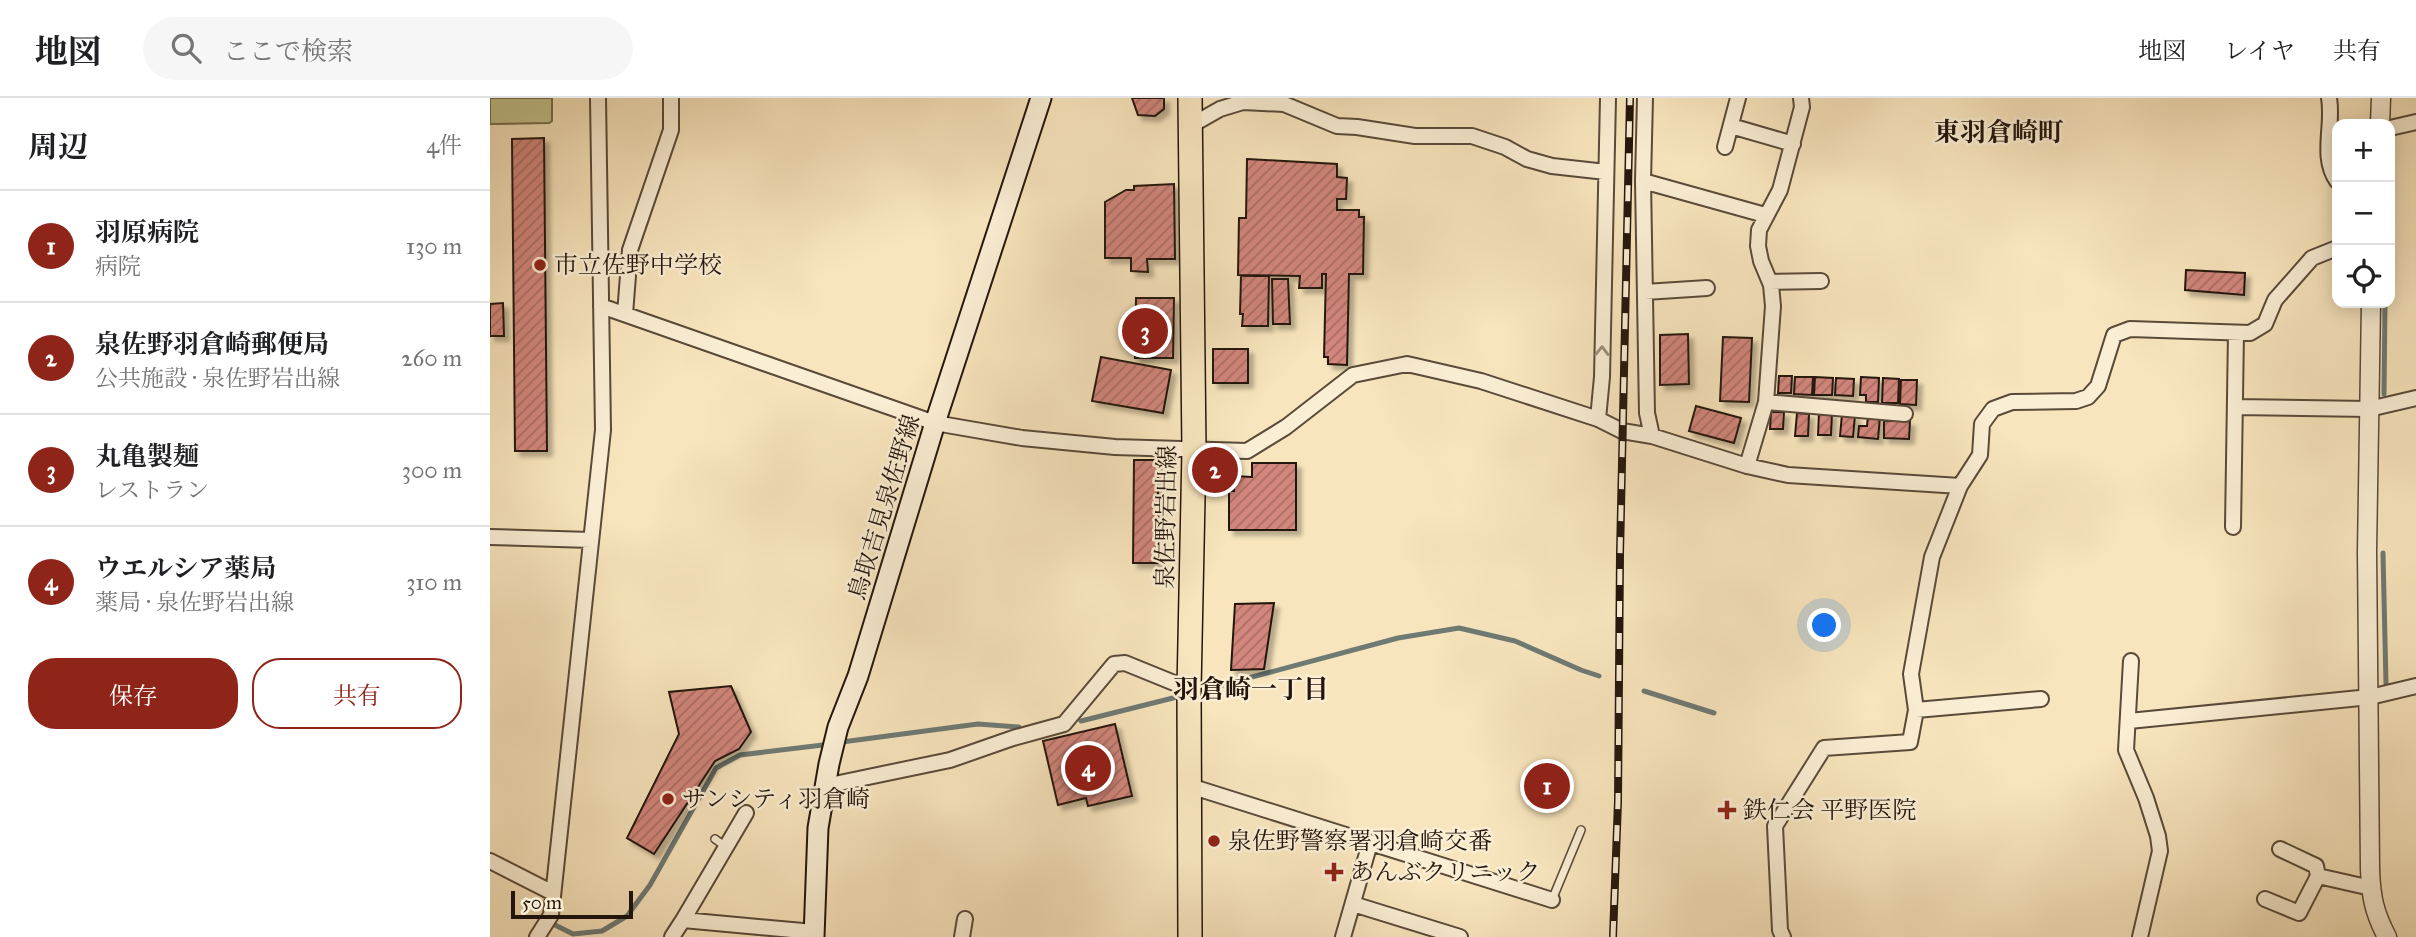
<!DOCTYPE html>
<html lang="ja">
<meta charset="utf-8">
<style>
:root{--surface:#fff;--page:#f6f6f6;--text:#202124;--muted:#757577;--line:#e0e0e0;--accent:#8f2418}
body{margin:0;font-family:"IM FELL Great Primer","Noto Serif JP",serif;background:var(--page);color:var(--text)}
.controls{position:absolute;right:21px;top:21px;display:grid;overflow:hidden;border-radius:14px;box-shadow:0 4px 18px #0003}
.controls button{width:63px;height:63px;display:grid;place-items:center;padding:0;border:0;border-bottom:2px solid var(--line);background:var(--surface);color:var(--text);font:35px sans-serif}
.scale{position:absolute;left:21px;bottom:18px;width:122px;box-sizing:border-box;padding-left:7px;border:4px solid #24160d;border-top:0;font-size:19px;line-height:24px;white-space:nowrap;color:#24160d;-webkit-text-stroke:5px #faeed4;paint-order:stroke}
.you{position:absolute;left:1335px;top:528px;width:24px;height:24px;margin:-18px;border:5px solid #fff;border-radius:50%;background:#1a73e8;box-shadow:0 0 0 10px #1a73e833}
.badge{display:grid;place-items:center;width:46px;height:46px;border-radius:50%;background:var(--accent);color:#fff;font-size:23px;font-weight:700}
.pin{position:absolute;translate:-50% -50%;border:4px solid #fff;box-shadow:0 2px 7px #0006}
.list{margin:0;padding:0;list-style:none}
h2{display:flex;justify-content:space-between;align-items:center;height:91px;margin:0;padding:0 28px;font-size:30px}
h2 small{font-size:23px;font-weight:400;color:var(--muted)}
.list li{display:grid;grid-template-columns:46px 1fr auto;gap:21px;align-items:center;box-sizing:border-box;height:112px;padding:0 28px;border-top:2px solid var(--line)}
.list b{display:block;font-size:26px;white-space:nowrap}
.list p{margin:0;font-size:23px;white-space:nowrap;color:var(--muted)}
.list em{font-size:23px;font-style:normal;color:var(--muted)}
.actions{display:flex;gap:14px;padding:21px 28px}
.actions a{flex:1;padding:16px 0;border:2px solid var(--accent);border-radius:28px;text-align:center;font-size:24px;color:var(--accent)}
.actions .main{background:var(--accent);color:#fff}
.icon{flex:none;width:38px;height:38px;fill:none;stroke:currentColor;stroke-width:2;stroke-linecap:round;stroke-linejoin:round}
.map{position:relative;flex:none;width:1926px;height:839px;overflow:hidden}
header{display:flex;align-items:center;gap:42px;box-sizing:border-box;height:98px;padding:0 35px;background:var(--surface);border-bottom:2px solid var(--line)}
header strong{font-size:33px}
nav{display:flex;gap:38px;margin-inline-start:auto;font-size:24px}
.search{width:490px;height:63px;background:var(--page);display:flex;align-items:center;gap:18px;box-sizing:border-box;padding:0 24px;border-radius:38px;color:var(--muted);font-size:26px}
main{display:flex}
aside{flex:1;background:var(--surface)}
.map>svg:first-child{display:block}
.pitch{fill:#c2c38e;stroke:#736c4e;stroke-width:2}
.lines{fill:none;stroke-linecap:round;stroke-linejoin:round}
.stream{stroke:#6e7a74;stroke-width:5}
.building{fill:url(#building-hatch);stroke:#24160d;stroke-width:2;filter:url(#shadow)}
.service-casing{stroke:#594a39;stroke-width:10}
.minor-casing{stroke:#594a39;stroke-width:18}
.tertiary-casing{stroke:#594a39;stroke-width:21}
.secondary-casing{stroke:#24160d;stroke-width:23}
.primary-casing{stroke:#24160d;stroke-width:26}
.service{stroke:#faeed4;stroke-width:7}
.minor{stroke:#faeed4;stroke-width:14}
.tertiary{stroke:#faeed4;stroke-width:18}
.secondary{stroke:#faeed4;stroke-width:19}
.primary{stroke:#f8e5bd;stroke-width:23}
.rail-casing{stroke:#24160d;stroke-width:8}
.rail{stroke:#faeed4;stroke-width:5;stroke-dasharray:16;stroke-linecap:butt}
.oneway{stroke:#9a8d7a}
.poi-dot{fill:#8f2418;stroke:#faeed4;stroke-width:2.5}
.labels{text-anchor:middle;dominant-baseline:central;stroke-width:5;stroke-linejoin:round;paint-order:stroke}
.poi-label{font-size:24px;fill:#24160d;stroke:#faeed4;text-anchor:start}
.street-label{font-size:24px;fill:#24160d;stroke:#faeed4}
.neighbourhood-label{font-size:26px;font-weight:bold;fill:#24160d;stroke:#faeed4}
</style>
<header>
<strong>地図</strong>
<div class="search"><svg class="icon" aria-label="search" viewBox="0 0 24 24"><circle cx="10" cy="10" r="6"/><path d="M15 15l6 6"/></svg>ここで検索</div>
<nav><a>地図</a><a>レイヤ</a><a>共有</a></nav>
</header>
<main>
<aside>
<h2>周辺<small>4件</small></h2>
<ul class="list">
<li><span class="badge">1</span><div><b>羽原病院</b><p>病院</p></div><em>130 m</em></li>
<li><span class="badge">2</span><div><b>泉佐野羽倉崎郵便局</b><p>公共施設 · 泉佐野岩出線</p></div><em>260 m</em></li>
<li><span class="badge">3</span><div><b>丸亀製麺</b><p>レストラン</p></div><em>300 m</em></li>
<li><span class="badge">4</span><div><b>ウエルシア薬局</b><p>薬局 · 泉佐野岩出線</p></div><em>310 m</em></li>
</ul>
<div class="actions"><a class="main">保存</a><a>共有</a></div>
</aside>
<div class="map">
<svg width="1926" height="839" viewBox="0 0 1926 839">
<defs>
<pattern id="building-hatch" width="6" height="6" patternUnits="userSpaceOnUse" patternTransform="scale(1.75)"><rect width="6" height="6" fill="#d2867c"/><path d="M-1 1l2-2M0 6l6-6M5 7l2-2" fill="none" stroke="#aa6d64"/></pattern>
<filter id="shadow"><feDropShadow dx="5" dy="5" stdDeviation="2" flood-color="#0004"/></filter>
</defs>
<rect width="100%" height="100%" fill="#f8e5bd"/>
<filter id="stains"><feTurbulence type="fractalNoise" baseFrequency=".00286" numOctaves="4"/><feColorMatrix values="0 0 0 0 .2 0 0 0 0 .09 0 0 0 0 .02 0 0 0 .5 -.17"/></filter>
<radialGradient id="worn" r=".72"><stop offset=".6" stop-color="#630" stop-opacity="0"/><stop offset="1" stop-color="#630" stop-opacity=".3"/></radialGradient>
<path class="pitch" d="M0,0H62V23L59,25L0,26Z"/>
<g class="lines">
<path class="stream" d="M1894,296L1895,205
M1893,455L1896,586
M721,590L908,540L969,530L1025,543L1091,572L1109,578
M1154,593L1224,615
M591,623L687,599
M352,644L488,626L529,629
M63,826L83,836L112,833L137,818L160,787L226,670L250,657L333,647"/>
</g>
<path class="building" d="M642,0H674V11L665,18L648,17Z
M54,40L57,353H25L22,41Z
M757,61L847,66V79L857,80L856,101H847V112H869V119H874L873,176H859L857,267L838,266V259H834L836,176H832V190H809L810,178L748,177L749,120H756Z
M684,86L685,161H657L658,174L641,173V160H615V104L636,92H644V88Z
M1696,172L1755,175L1754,197L1695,192Z
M751,178H779L778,228H752L753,216H750Z
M782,181H798L800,226H783Z
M646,200H684L683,260H645Z
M13,205L14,238H0V206Z
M1198,236L1199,286L1170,287V237Z
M1233,239L1262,240L1259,304L1230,303Z
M723,251H758V285H723Z
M611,259L681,272L673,315L602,303Z
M1289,278H1302L1301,295H1288Z
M1305,279H1323L1322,297L1304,296Z
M1325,279L1343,280L1342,297H1324Z
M1371,279L1389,280L1388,304H1376V297H1370Z
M1346,280L1364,281L1363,298L1345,297Z
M1393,280L1409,281L1408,305H1392Z
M1411,282H1427L1426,307L1410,306Z
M1206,308L1251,320L1244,345L1199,333Z
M1281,314H1294L1293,331H1280Z
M1329,314L1342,315L1341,337H1328Z
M1307,315L1319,316L1318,338H1305Z
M1352,316L1365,317L1363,339L1350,338Z
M1378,318L1390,319L1388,341L1368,339L1369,328H1377Z
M1394,323H1420L1419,341L1394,340Z
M644,362H668V465H643Z
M762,365H806V432H739V393H744V378L762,379Z
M784,505L774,571L741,572L745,506Z
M241,588L261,634L249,651L225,663L164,756L137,740L189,636L179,594Z
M625,626L642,698L598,708L596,700L568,707L553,643Z"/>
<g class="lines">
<defs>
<path id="service" d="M225,741L236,749
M1062,802L1091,732"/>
<path id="minor" d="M1155,0L1153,83L1157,315L1162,338
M1839,0C1844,28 1830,59 1847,83
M700,28L730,11L753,4L794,6L847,28L867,29L925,38H982L1015,49L1037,61L1062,68L1116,74
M1241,28L1303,46
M1900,30L1926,24
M1235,49L1248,0
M1153,83L1275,117
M1280,184L1331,183
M1155,194L1217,190
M111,208L445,325L532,340L625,349L757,353L796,329L863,277L917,266L991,283L1108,321L1132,333L1162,338L1257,368L1298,377L1470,388
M135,216L140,152L181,32V0
M1276,304L1415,316
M1745,309L1879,311L1926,300
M1108,321L1112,279L1118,0
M1257,368L1276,304L1283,208L1281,187L1271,163L1268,148L1269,132L1290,92L1312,9L1311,0
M1743,429L1746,235
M0,439L101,442
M1641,563L1636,652L1656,700L1668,738L1670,753L1650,839
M1426,612L1551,601
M1639,623L1880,599L1926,588
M335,688L460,662L523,640L574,626L624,566L635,565L699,591
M700,688L1062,802
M1790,751L1826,768L1828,778L1881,790
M0,763L63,795
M1775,801L1809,815L1828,778
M863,806L970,839
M193,822L256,715
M47,839L61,817L113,332L108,0
M182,839L193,822L324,834
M472,839L475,821
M853,839L880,745
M1293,839L1290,832L1285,728L1334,650L1420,644L1426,612L1421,576L1442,459L1470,388L1490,357L1492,326L1503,311L1522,304L1586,303L1598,299L1608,288L1624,237L1640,231L1760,235L1775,226L1785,202L1822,160L1847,150"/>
<path id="tertiary" d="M1890,26L1891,0
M1881,205L1877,454L1880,771C1881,799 1884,814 1897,839"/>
<path id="secondary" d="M324,839L328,730L339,666L348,629L368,578L445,325L551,0"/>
<path id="primary" d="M700,839L699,591L704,352L700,0"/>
</defs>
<use href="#service" class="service-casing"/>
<use href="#minor" class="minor-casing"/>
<use href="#tertiary" class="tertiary-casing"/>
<use href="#secondary" class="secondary-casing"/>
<use href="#primary" class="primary-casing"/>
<use href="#service" class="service"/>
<use href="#minor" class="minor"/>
<use href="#tertiary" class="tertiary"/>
<use href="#secondary" class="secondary"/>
<use href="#primary" class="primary"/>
<defs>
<path id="rail" d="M1123,839L1128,703L1130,456L1140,0"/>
</defs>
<use href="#rail" class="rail-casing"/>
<use href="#rail" class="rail"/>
</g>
<defs><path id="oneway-chevron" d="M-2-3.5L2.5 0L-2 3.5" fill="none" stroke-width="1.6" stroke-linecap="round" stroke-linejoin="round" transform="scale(1.75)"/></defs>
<use class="oneway" href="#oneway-chevron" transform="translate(1112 253) rotate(-89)"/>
<g class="poi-dot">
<circle cx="50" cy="167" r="7"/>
<circle cx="178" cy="701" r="7"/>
<path d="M1233.5 701.5h7v7h7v7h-7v7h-7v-7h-7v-7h7z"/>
<circle cx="724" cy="743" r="7"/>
<path d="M840.5 763.5h7v7h7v7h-7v7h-7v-7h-7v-7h7z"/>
</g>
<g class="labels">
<g class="poi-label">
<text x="64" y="167">市立佐野中学校</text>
<text x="192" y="701">サンシティ羽倉崎</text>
<text x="1253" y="712">鉄仁会 平野医院</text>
<text x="738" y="743">泉佐野警察署羽倉崎交番</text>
<text x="860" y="774">あんぶクリニック</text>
</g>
<g class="street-label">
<text transform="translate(394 409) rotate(-73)">鳥取吉見泉佐野線</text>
<text transform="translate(676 419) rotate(-89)">泉佐野岩出線</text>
</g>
<g class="neighbourhood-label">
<text x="1509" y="34">東羽倉崎町</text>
<text x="761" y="591">羽倉崎一丁目</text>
</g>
</g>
<rect width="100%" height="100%" filter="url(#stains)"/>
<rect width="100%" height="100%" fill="url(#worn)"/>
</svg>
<div class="controls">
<button>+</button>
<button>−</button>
<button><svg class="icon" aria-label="locate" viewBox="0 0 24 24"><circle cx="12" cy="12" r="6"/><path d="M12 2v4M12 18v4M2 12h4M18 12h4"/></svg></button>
</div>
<div class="scale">50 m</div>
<div class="you"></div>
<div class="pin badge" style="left:1057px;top:688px">1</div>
<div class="pin badge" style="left:725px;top:372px">2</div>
<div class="pin badge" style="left:655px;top:233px">3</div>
<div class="pin badge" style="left:598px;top:670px">4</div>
</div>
</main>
